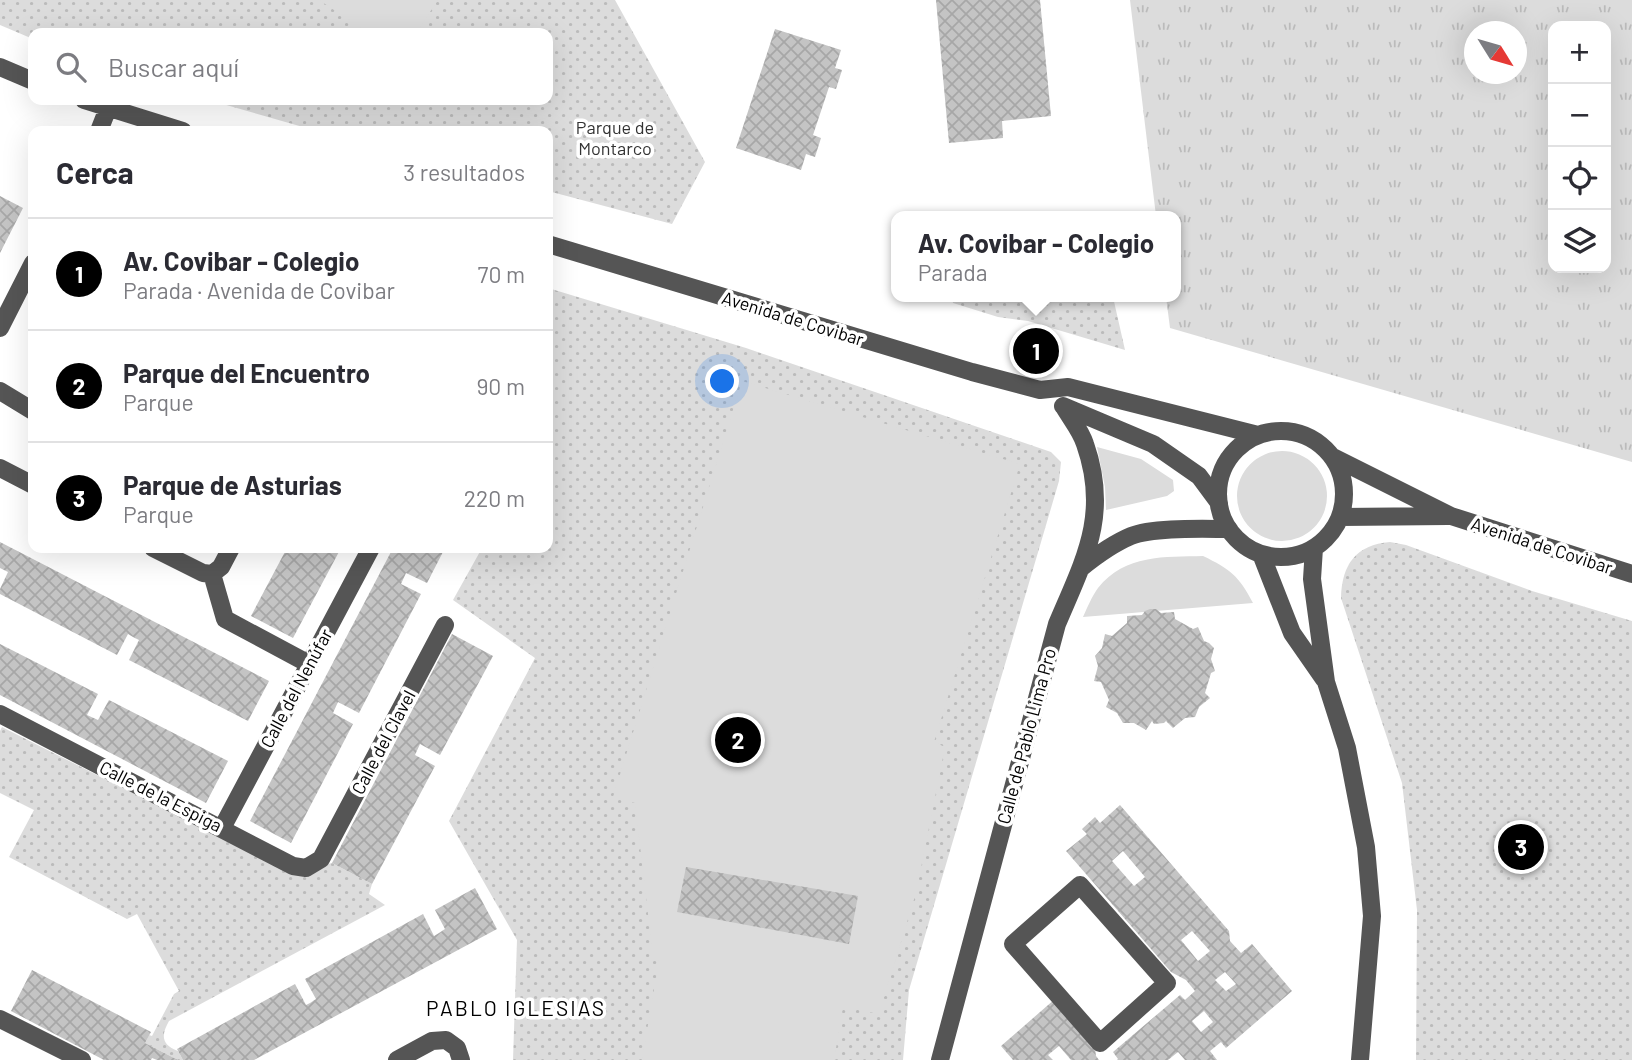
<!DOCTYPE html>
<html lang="es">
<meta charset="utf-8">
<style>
:root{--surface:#fff;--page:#f2f2f3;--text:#2b2b33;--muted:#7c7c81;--line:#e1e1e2;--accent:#000}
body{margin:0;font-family:Barlow,sans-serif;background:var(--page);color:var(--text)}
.controls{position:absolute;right:21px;top:21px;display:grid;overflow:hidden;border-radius:14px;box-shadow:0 7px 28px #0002}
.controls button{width:63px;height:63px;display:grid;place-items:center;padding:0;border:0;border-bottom:2px solid var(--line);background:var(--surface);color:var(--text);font:35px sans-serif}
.compass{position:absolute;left:1464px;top:21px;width:63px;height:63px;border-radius:50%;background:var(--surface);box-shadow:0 7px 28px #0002;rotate:127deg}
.you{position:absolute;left:723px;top:382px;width:24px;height:24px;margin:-18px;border:5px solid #fff;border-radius:50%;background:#1a73e8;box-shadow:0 0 0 10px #1a73e833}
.badge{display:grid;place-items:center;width:46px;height:46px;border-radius:50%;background:var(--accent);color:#fff;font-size:23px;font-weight:700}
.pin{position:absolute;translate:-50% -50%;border:4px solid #fff;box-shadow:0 2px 7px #0006}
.popup{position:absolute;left:891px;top:211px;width:290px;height:91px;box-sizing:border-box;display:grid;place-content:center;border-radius:14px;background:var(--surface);filter:drop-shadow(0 2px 5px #0005);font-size:23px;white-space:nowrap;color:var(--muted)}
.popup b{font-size:26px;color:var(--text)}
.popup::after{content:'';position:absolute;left:50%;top:100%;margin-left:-14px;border:14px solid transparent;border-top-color:var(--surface)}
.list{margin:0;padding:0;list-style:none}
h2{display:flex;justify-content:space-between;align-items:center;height:91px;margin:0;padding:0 28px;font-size:30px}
h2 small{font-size:23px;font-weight:400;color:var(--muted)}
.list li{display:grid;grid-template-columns:46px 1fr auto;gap:21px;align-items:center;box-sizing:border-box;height:112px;padding:0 28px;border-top:2px solid var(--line)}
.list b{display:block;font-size:26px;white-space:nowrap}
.list p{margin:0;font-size:23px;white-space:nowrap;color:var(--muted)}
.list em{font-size:23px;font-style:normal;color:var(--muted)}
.icon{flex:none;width:38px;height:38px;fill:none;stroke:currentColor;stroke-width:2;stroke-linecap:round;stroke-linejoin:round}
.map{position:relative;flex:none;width:1632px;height:1060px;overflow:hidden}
.search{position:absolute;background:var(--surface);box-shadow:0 7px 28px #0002;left:28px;top:28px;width:525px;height:77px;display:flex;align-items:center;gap:18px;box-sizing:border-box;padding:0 24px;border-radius:14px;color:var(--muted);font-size:26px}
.panel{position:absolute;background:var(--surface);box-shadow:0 7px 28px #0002;left:28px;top:126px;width:525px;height:427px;border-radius:14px}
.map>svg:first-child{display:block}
.grass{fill:url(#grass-tufts);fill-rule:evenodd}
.park{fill:url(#park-dots)}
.garden{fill:#dcdcdc}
.building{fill:url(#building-cross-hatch);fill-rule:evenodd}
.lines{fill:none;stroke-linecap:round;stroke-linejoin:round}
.minor{stroke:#555;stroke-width:18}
.labels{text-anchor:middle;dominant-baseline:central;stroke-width:7;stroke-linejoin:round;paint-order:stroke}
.park-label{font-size:18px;fill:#333;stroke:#fff}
.street-label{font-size:18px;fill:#000;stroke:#fff}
.quarter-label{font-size:21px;letter-spacing:2px;fill:#000;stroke:#fff}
</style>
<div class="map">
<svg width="1632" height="1060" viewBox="0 0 1632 1060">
<defs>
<pattern id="grass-tufts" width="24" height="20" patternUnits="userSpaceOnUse" patternTransform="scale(1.75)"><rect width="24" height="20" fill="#dcdcdc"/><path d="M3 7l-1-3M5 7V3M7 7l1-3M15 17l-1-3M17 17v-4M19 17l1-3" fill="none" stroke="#bbb"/></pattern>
<pattern id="park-dots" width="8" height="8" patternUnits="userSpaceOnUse" patternTransform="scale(1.75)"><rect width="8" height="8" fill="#dcdcdc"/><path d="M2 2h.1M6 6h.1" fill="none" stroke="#bbb" stroke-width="1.8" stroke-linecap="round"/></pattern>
<pattern id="building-cross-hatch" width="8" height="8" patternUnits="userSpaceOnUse" patternTransform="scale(1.75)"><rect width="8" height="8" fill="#c4c4c4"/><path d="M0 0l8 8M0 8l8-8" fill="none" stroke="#a7a7a7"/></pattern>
</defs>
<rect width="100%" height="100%" fill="#fff"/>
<path class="grass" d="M1130,0H1632V462L1170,328L1166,297H1176V216H1156ZM1553,26H1606V268H1553ZM1474,32H1516V74H1474Z"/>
<path class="park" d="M0,0H615L705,162L672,224L548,191V131H317L209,100H548V33H33V39L0,25Z
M548,288L746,348L1051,452L1061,462L1059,481L909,990L903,1060H513L517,940L449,821L535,658L453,600L482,548H548Z
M952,297H1113L1125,350L1028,321L998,317L953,303Z
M1390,542L1406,545L1532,591L1632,621V1060H1416L1417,910L1402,783L1341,598C1342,564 1356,545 1390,542Z
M2,727L291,873L332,863L372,884L369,894L385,905L169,1021C161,1035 161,1045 178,1051L183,1060H178L145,1043L149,1035L152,1036L174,994L179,991L137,914L127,919L9,857L34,810L0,793V731Z"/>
<path class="garden" d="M319,0H438L416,33H369Z
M742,381L1020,464L934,742L945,747L916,893L879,1014L843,1007L834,1060H642L659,960L651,958L652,948L635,803L613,797Z
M1097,447L1141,459L1173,480L1174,491L1167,496L1106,510L1105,487Z
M1237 496a45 45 0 1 1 90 0a45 45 0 1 1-90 0Z
M1203,556C1230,569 1239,576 1253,603L1083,617C1087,608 1092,596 1098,588C1125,554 1165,557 1203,556Z"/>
<path class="building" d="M936,0H1040L1051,116L1002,121L1003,138L949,143Z
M775,29L841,50L835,68L842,70L836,89L829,87L813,135L821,138L815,157L806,154L801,170L736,148Z
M0,196L23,208L0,253Z
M0,542L269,681L248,721L129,660L139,640L133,637L128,634L117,655L0,594V589L8,572L0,568Z
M287,548H341L293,638L251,616Z
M393,548H445L427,583L406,573L401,584L421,594L359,713L338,702L333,713L353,724L291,843L250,821Z
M1150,609H1156L1161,613L1174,612L1175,619L1193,629L1198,627L1204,641L1209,643L1214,648L1211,659L1215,671L1211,673L1205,693L1210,698L1199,707L1195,717L1185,718L1173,728L1166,721L1164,723L1154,724L1152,721L1146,730L1134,723H1123L1117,713L1106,707L1109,700L1101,682L1094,681L1098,666L1095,656L1102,648L1105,634L1112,636L1127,623V616L1142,615L1145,611Z
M452,634L493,656L440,755L420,744L415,755L435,766L372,884L332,863Z
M0,644L98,694L87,715L98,720L109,700L228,761L206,803L0,695Z
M1120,805L1229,931L1230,941L1241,953L1252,944L1292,991L1226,1048L1221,1042L1210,1051L1217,1060H1185L1178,1052L1168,1060H1117L1118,1059L1113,1052L1180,995L1185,1000L1195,991L1186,980L1171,972L1066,851L1087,834L1082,829L1095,817L1100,823ZM1123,851L1145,877L1134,886L1112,861ZM1192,931L1210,951L1198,961L1181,940ZM1225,972L1236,984L1226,991L1215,980ZM1204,1011L1213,1022L1201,1032L1192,1021Z
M686,867L858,896L849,944L677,912Z
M475,888L497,929L254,1060H183L177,1049L295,984L306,1005L310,1003L316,999L305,979L423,914L434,936L439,933L445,929L435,910Z
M32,970L151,1032L145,1043L178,1060H157L152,1058L151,1060H104L11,1011Z
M1055,999L1095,1048L1096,1056L1099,1060H1071L1059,1046L1048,1055L1053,1060H1013L1001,1046Z"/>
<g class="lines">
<path class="minor" d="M0,67L33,81
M84,100L183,131
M99,131L108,108
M548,244L972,372L1040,390L1068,387L1258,435
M0,328L33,263
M0,391L33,411
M1063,406L1153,444L1199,476L1219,503
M1218 494a63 63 0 1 1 126 0a63 63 0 1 1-126 0Z
M1333,457L1451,516L1632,574
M0,468L33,485
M1340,517L1448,516
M153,548L203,573L212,574L221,567L231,548
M1314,548L1312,579L1326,682L1347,748L1366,847L1372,916L1360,1060
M1261,554L1292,633L1324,679
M1081,568C1097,555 1112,544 1131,536C1153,527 1204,529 1229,529
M212,574L225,619L309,664
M0,714L293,866L306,868L321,859L445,625
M222,828L371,548
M1080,885L1167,983L1100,1043L1013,944Z
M0,1019L82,1060
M397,1060L432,1041L446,1040L457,1048L461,1060
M940,1060L1057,624C1084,560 1110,515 1085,444C1081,431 1071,419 1064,407"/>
</g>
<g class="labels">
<g class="park-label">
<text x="615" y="127">Parque de<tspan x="615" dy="21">Montarco</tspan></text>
</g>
<g class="street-label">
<text transform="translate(793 318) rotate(17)">Avenida de Covibar</text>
<text transform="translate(1542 545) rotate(18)">Avenida de Covibar</text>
<text transform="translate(296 688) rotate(-62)">Calle del Nenúfar</text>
<text transform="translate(1026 736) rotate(-75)">Calle de Pablo Lima Pro</text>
<text transform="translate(383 742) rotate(-62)">Calle del Clavel</text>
<text transform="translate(161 796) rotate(27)">Calle de la Espiga</text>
</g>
<g class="quarter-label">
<text x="516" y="1007">PABLO IGLESIAS</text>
</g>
</g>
</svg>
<div class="controls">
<button>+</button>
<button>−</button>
<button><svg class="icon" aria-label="locate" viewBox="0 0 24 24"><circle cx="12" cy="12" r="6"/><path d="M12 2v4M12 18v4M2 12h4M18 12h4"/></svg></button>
<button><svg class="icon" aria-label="layers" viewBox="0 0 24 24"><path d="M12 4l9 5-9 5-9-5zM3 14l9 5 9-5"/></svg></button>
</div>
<svg class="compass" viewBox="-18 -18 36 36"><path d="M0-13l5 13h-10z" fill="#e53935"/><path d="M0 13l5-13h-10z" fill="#7c7c81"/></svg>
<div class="you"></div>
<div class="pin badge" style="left:1036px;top:351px">1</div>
<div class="popup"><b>Av. Covibar - Colegio</b>Parada</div>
<div class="pin badge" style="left:738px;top:740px">2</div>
<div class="pin badge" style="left:1521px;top:847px">3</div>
<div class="search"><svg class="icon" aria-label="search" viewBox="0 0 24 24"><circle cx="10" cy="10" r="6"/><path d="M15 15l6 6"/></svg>Buscar aquí</div>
<section class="panel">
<h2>Cerca<small>3 resultados</small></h2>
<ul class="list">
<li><span class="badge">1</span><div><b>Av. Covibar - Colegio</b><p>Parada · Avenida de Covibar</p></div><em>70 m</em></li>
<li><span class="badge">2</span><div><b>Parque del Encuentro</b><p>Parque</p></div><em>90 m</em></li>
<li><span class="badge">3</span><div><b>Parque de Asturias</b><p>Parque</p></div><em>220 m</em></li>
</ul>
</section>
</div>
